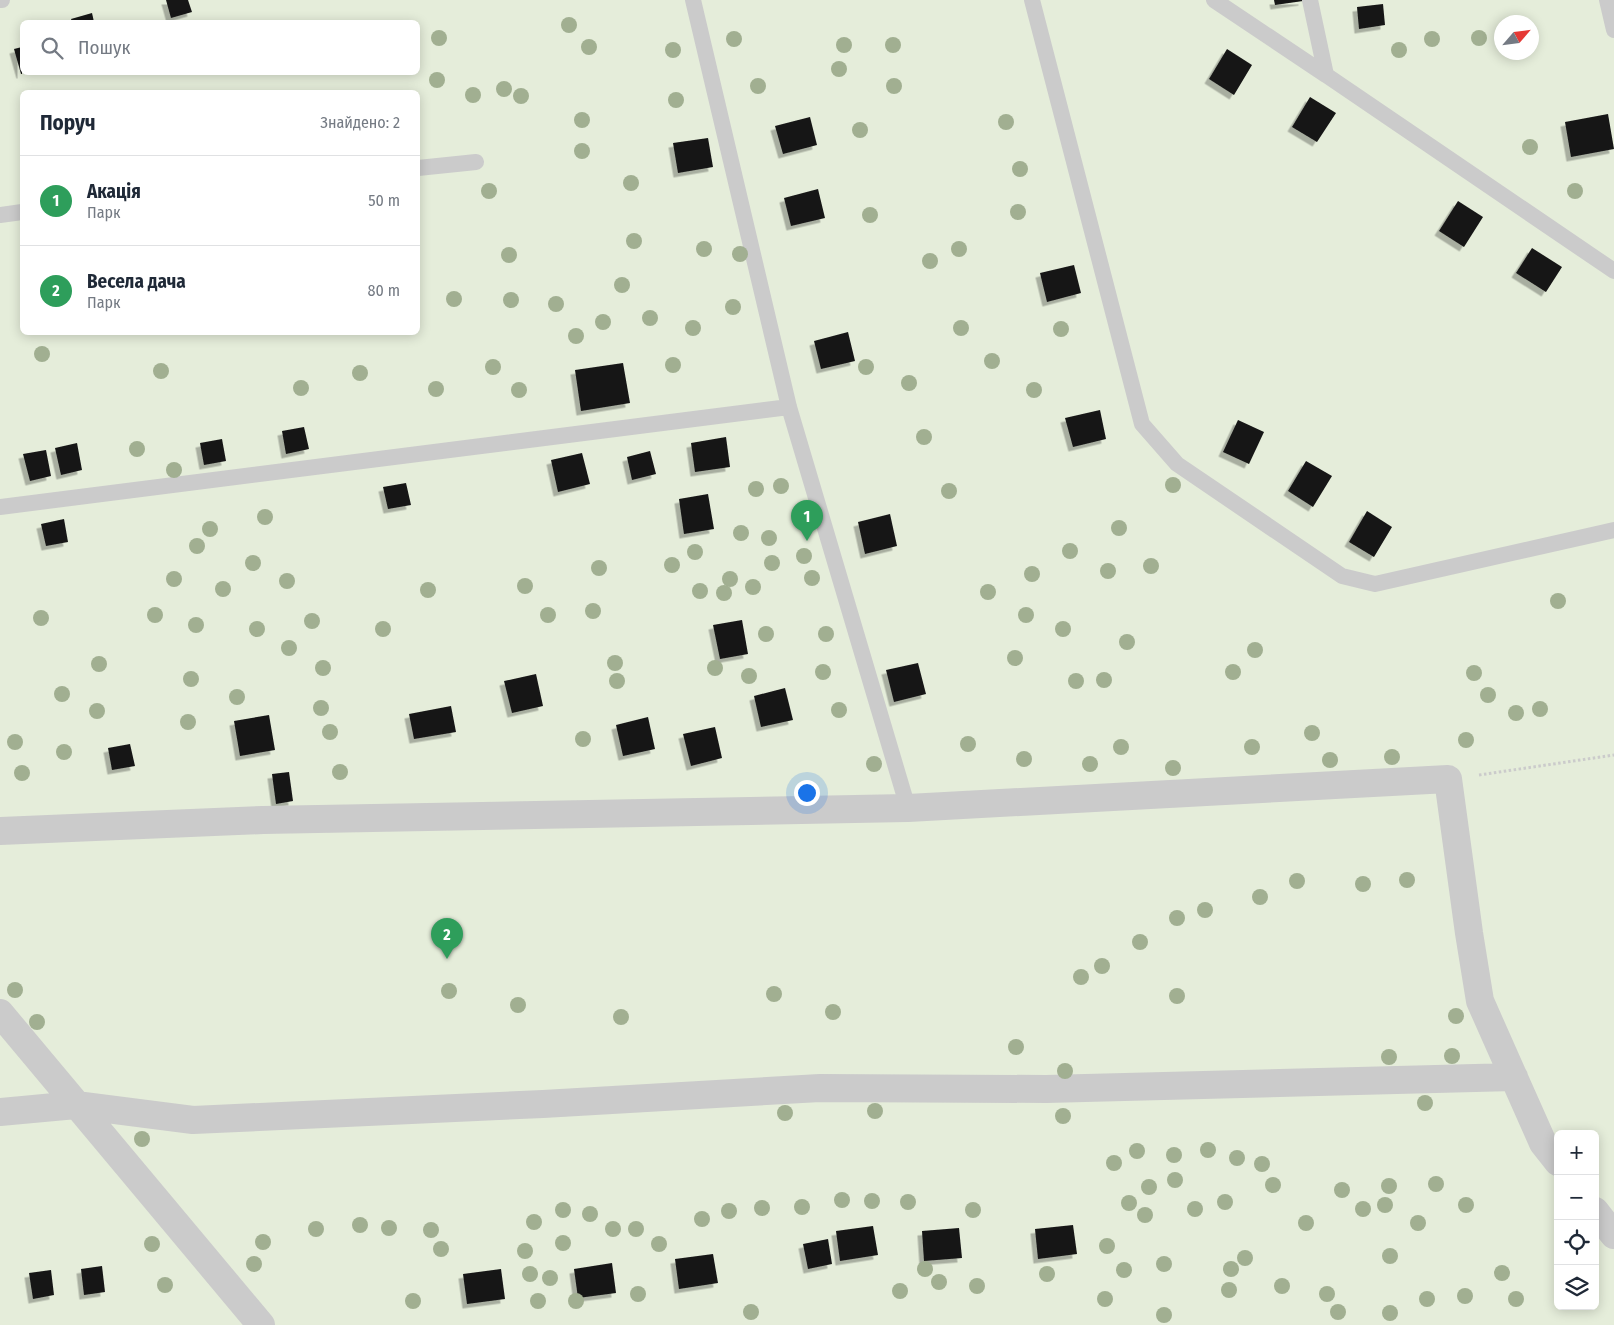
<!DOCTYPE html>
<html lang="uk">
<meta charset="utf-8">
<style>
:root{--surface:#fff;--page:#f2f2f3;--text:#1f2937;--muted:#747a83;--line:#e0e1e3;--accent:#f5203f}
body{margin:0;font-family:"Fira Sans Condensed",sans-serif;background:var(--page);color:var(--text)}
.controls{position:absolute;right:15px;bottom:15px;display:grid;overflow:hidden;border-radius:8px;box-shadow:0 2px 12px #0003}
.controls button{width:45px;height:45px;display:grid;place-items:center;padding:0;border:0;border-bottom:1px solid var(--line);background:var(--surface);color:var(--text);font:25px sans-serif}
.compass{position:absolute;left:1494px;top:15px;width:45px;height:45px;border-radius:50%;background:var(--surface);box-shadow:0 2px 12px #0003;rotate:62deg}
.you{position:absolute;left:806px;top:792px;width:18px;height:18px;margin:-12px;border:4px solid #fff;border-radius:50%;background:#1a73e8;box-shadow:0 0 0 8px #1a73e833}
.badge{display:grid;place-items:center;width:32px;height:32px;border-radius:50%;background:var(--accent);color:#fff;font-size:16px;font-weight:700}
.pin{position:absolute;translate:-50% -41px;filter:drop-shadow(0 1px 2px #0008)}
.pin::after{content:'';position:absolute;top:26px;width:18px;height:15px;background:inherit;clip-path:polygon(0 0,100% 0,50% 100%)}
.list{margin:0;padding:0;list-style:none}
h2{display:flex;justify-content:space-between;align-items:center;height:65px;margin:0;padding:0 20px;font-size:21px}
h2 small{font-size:16px;font-weight:400;color:var(--muted)}
.list li{display:grid;grid-template-columns:32px 1fr auto;gap:15px;align-items:center;box-sizing:border-box;height:90px;padding:0 20px;border-top:1px solid var(--line)}
.list b{display:block;font-size:19px;white-space:nowrap}
.list p{margin:0;font-size:16px;white-space:nowrap;color:var(--muted)}
.list em{font-size:16px;font-style:normal;color:var(--muted)}
.icon{flex:none;width:28px;height:28px;fill:none;stroke:currentColor;stroke-width:2;stroke-linecap:round;stroke-linejoin:round}
.map{position:relative;flex:none;width:1614px;height:1325px;overflow:hidden}
.search{position:absolute;background:var(--surface);box-shadow:0 2px 12px #0003;left:20px;top:20px;width:400px;height:55px;display:flex;align-items:center;gap:12px;box-sizing:border-box;padding:0 18px;border-radius:8px;color:var(--muted);font-size:19px}
.panel{position:absolute;background:var(--surface);box-shadow:0 2px 12px #0003;left:20px;top:90px;width:400px;height:245px;border-radius:8px}
.map>svg:first-child{display:block}
.green{fill:#e5edda;fill-rule:evenodd}
.building{fill:#151515;filter:url(#shadow)}
.lines{fill:none;stroke-linecap:round;stroke-linejoin:round}
.path{stroke:#cbcbcb;stroke-width:3;stroke-dasharray:2.5 2.5;stroke-linecap:butt}
.service{stroke:#cbcbcb;stroke-width:16}
.minor{stroke:#cbcbcb;stroke-width:28}
.tree{fill:#a1af91}
</style>
<div class="map">
<svg width="1614" height="1325" viewBox="0 0 1614 1325">
<defs>
<filter id="shadow"><feDropShadow dx="-4.5" dy="4.5" stdDeviation="0" flood-color="#0004"/></filter>
</defs>
<rect width="100%" height="100%" fill="#fff"/>
<path class="green" d="M0,0H1614V1325H0ZM22,22H418V72H22ZM1502,22H1532V52H1502ZM22,92H418V332H22ZM1558,1134H1595V1306H1558Z"/>
<path class="building" d="M166,0H188L192,12L171,18Z
M1274,0H1303V1L1275,5Z
M1383,4L1385,25L1359,29L1357,7Z
M92,13L94,22H72L71,19Z
M22,47V74H21L14,49Z
M1227,49L1252,65L1234,95L1209,79Z
M1310,97L1336,113L1317,142L1292,127Z
M1608,114L1614,149L1571,157L1565,122Z
M810,117L817,145L783,154L775,126Z
M708,138L713,167L678,173L673,143Z
M818,189L825,218L791,226L784,198Z
M1458,201L1483,217L1464,247L1439,231Z
M1532,248L1562,267L1546,292L1516,273Z
M1074,265L1081,293L1047,302L1040,273Z
M848,332L855,361L821,369L814,341Z
M623,363L630,403L581,411L575,370Z
M1100,410L1106,439L1073,447L1065,418Z
M1238,420L1264,432L1249,464L1223,452Z
M304,427L309,449L286,454L282,431Z
M726,437L730,467L695,472L691,443Z
M222,439L226,461L204,465L200,443Z
M77,443L82,470L61,475L55,448Z
M46,450L51,476L30,481L23,454Z
M650,451L656,474L632,480L627,457Z
M582,453L590,484L558,492L551,460Z
M1306,461L1332,476L1313,507L1288,491Z
M406,483L411,505L388,509L383,487Z
M708,494L714,529L684,534L679,499Z
M1367,511L1392,527L1374,557L1349,542Z
M890,514L897,546L865,554L858,522Z
M64,519L68,542L46,546L41,524Z
M742,620L748,654L720,659L713,625Z
M918,663L926,694L894,702L886,670Z
M536,674L543,706L512,713L504,681Z
M785,688L793,720L761,727L754,696Z
M451,706L456,732L414,739L409,714Z
M269,715L275,750L240,756L234,721Z
M648,717L655,749L623,756L616,725Z
M715,727L722,758L691,766L683,734Z
M130,744L135,766L112,770L108,748Z
M289,772L293,801L276,804L272,774Z
M1073,1225L1077,1254L1038,1259L1035,1229Z
M873,1226L878,1255L840,1261L836,1231Z
M959,1228L962,1258L924,1261L922,1231Z
M828,1239L832,1264L808,1269L803,1244Z
M713,1254L718,1283L679,1289L675,1259Z
M612,1263L616,1293L578,1298L574,1269Z
M102,1266L105,1292L84,1295L81,1269Z
M501,1269L505,1299L467,1304L463,1274Z
M51,1270L54,1295L33,1299L29,1273Z"/>
<g class="lines">
<path class="path" d="M1479,775L1614,755"/>
<path class="service" d="M0,0H2
M693,0L789,407L908,808
M1032,0L1142,424L1177,464L1342,576L1375,584L1614,530
M1214,0L1326,75
M1310,0L1326,75L1614,271
M1607,0L1614,30
M418,168L476,162
M0,215L22,212
M0,507L789,407"/>
<path class="minor" d="M0,831L263,820L908,808L1448,779L1469,933L1480,1001L1543,1143L1558,1162
M0,1013L261,1325
M0,1112L76,1105L193,1120L543,1104L820,1088L1046,1089L1514,1077
M1595,1211L1614,1235"/>
</g>
<g class="tree">
<circle cx="569" cy="25" r="8"/>
<circle cx="439" cy="38" r="8"/>
<circle cx="1479" cy="38" r="8"/>
<circle cx="734" cy="39" r="8"/>
<circle cx="1432" cy="39" r="8"/>
<circle cx="844" cy="45" r="8"/>
<circle cx="893" cy="45" r="8"/>
<circle cx="589" cy="47" r="8"/>
<circle cx="673" cy="50" r="8"/>
<circle cx="1399" cy="50" r="8"/>
<circle cx="839" cy="69" r="8"/>
<circle cx="437" cy="80" r="8"/>
<circle cx="758" cy="86" r="8"/>
<circle cx="894" cy="86" r="8"/>
<circle cx="504" cy="89" r="8"/>
<circle cx="473" cy="95" r="8"/>
<circle cx="521" cy="96" r="8"/>
<circle cx="676" cy="100" r="8"/>
<circle cx="582" cy="120" r="8"/>
<circle cx="1006" cy="122" r="8"/>
<circle cx="860" cy="130" r="8"/>
<circle cx="1530" cy="147" r="8"/>
<circle cx="582" cy="151" r="8"/>
<circle cx="1020" cy="169" r="8"/>
<circle cx="631" cy="183" r="8"/>
<circle cx="489" cy="191" r="8"/>
<circle cx="1575" cy="191" r="8"/>
<circle cx="1018" cy="212" r="8"/>
<circle cx="870" cy="215" r="8"/>
<circle cx="634" cy="241" r="8"/>
<circle cx="704" cy="249" r="8"/>
<circle cx="959" cy="249" r="8"/>
<circle cx="740" cy="254" r="8"/>
<circle cx="509" cy="255" r="8"/>
<circle cx="930" cy="261" r="8"/>
<circle cx="622" cy="285" r="8"/>
<circle cx="454" cy="299" r="8"/>
<circle cx="511" cy="300" r="8"/>
<circle cx="556" cy="304" r="8"/>
<circle cx="733" cy="307" r="8"/>
<circle cx="650" cy="318" r="8"/>
<circle cx="603" cy="322" r="8"/>
<circle cx="693" cy="328" r="8"/>
<circle cx="961" cy="328" r="8"/>
<circle cx="1061" cy="329" r="8"/>
<circle cx="576" cy="336" r="8"/>
<circle cx="42" cy="354" r="8"/>
<circle cx="992" cy="361" r="8"/>
<circle cx="673" cy="365" r="8"/>
<circle cx="493" cy="367" r="8"/>
<circle cx="866" cy="367" r="8"/>
<circle cx="161" cy="371" r="8"/>
<circle cx="360" cy="373" r="8"/>
<circle cx="909" cy="383" r="8"/>
<circle cx="301" cy="388" r="8"/>
<circle cx="436" cy="389" r="8"/>
<circle cx="519" cy="390" r="8"/>
<circle cx="1034" cy="390" r="8"/>
<circle cx="924" cy="437" r="8"/>
<circle cx="137" cy="449" r="8"/>
<circle cx="174" cy="470" r="8"/>
<circle cx="1173" cy="485" r="8"/>
<circle cx="781" cy="486" r="8"/>
<circle cx="756" cy="489" r="8"/>
<circle cx="949" cy="491" r="8"/>
<circle cx="265" cy="517" r="8"/>
<circle cx="1119" cy="528" r="8"/>
<circle cx="210" cy="529" r="8"/>
<circle cx="741" cy="533" r="8"/>
<circle cx="769" cy="538" r="8"/>
<circle cx="197" cy="546" r="8"/>
<circle cx="1070" cy="551" r="8"/>
<circle cx="695" cy="552" r="8"/>
<circle cx="804" cy="556" r="8"/>
<circle cx="253" cy="563" r="8"/>
<circle cx="772" cy="563" r="8"/>
<circle cx="672" cy="565" r="8"/>
<circle cx="1151" cy="566" r="8"/>
<circle cx="599" cy="568" r="8"/>
<circle cx="1108" cy="571" r="8"/>
<circle cx="1032" cy="574" r="8"/>
<circle cx="812" cy="578" r="8"/>
<circle cx="174" cy="579" r="8"/>
<circle cx="730" cy="579" r="8"/>
<circle cx="287" cy="581" r="8"/>
<circle cx="525" cy="586" r="8"/>
<circle cx="753" cy="587" r="8"/>
<circle cx="223" cy="589" r="8"/>
<circle cx="428" cy="590" r="8"/>
<circle cx="700" cy="591" r="8"/>
<circle cx="988" cy="592" r="8"/>
<circle cx="724" cy="593" r="8"/>
<circle cx="1558" cy="601" r="8"/>
<circle cx="593" cy="611" r="8"/>
<circle cx="155" cy="615" r="8"/>
<circle cx="548" cy="615" r="8"/>
<circle cx="1026" cy="615" r="8"/>
<circle cx="41" cy="618" r="8"/>
<circle cx="312" cy="621" r="8"/>
<circle cx="196" cy="625" r="8"/>
<circle cx="257" cy="629" r="8"/>
<circle cx="383" cy="629" r="8"/>
<circle cx="1063" cy="629" r="8"/>
<circle cx="766" cy="634" r="8"/>
<circle cx="826" cy="634" r="8"/>
<circle cx="1127" cy="642" r="8"/>
<circle cx="289" cy="648" r="8"/>
<circle cx="1255" cy="650" r="8"/>
<circle cx="1015" cy="658" r="8"/>
<circle cx="615" cy="663" r="8"/>
<circle cx="99" cy="664" r="8"/>
<circle cx="323" cy="668" r="8"/>
<circle cx="715" cy="668" r="8"/>
<circle cx="823" cy="672" r="8"/>
<circle cx="1233" cy="672" r="8"/>
<circle cx="1474" cy="673" r="8"/>
<circle cx="749" cy="676" r="8"/>
<circle cx="191" cy="679" r="8"/>
<circle cx="1104" cy="680" r="8"/>
<circle cx="617" cy="681" r="8"/>
<circle cx="1076" cy="681" r="8"/>
<circle cx="62" cy="694" r="8"/>
<circle cx="1488" cy="695" r="8"/>
<circle cx="237" cy="697" r="8"/>
<circle cx="321" cy="708" r="8"/>
<circle cx="1540" cy="709" r="8"/>
<circle cx="839" cy="710" r="8"/>
<circle cx="97" cy="711" r="8"/>
<circle cx="1516" cy="713" r="8"/>
<circle cx="188" cy="722" r="8"/>
<circle cx="330" cy="732" r="8"/>
<circle cx="1312" cy="733" r="8"/>
<circle cx="583" cy="739" r="8"/>
<circle cx="1466" cy="740" r="8"/>
<circle cx="15" cy="742" r="8"/>
<circle cx="968" cy="744" r="8"/>
<circle cx="1121" cy="747" r="8"/>
<circle cx="1252" cy="747" r="8"/>
<circle cx="64" cy="752" r="8"/>
<circle cx="1392" cy="757" r="8"/>
<circle cx="1024" cy="759" r="8"/>
<circle cx="1330" cy="760" r="8"/>
<circle cx="874" cy="764" r="8"/>
<circle cx="1090" cy="764" r="8"/>
<circle cx="1173" cy="768" r="8"/>
<circle cx="340" cy="772" r="8"/>
<circle cx="22" cy="773" r="8"/>
<circle cx="1407" cy="880" r="8"/>
<circle cx="1297" cy="881" r="8"/>
<circle cx="1363" cy="884" r="8"/>
<circle cx="1260" cy="897" r="8"/>
<circle cx="1205" cy="910" r="8"/>
<circle cx="1177" cy="918" r="8"/>
<circle cx="1140" cy="942" r="8"/>
<circle cx="1102" cy="966" r="8"/>
<circle cx="1081" cy="977" r="8"/>
<circle cx="15" cy="990" r="8"/>
<circle cx="449" cy="991" r="8"/>
<circle cx="774" cy="994" r="8"/>
<circle cx="1177" cy="996" r="8"/>
<circle cx="518" cy="1005" r="8"/>
<circle cx="833" cy="1012" r="8"/>
<circle cx="1456" cy="1016" r="8"/>
<circle cx="621" cy="1017" r="8"/>
<circle cx="37" cy="1022" r="8"/>
<circle cx="1016" cy="1047" r="8"/>
<circle cx="1452" cy="1056" r="8"/>
<circle cx="1389" cy="1057" r="8"/>
<circle cx="1065" cy="1071" r="8"/>
<circle cx="1425" cy="1103" r="8"/>
<circle cx="875" cy="1111" r="8"/>
<circle cx="785" cy="1113" r="8"/>
<circle cx="1063" cy="1116" r="8"/>
<circle cx="142" cy="1139" r="8"/>
<circle cx="1208" cy="1150" r="8"/>
<circle cx="1137" cy="1151" r="8"/>
<circle cx="1174" cy="1155" r="8"/>
<circle cx="1237" cy="1158" r="8"/>
<circle cx="1114" cy="1163" r="8"/>
<circle cx="1262" cy="1164" r="8"/>
<circle cx="1175" cy="1180" r="8"/>
<circle cx="1436" cy="1184" r="8"/>
<circle cx="1273" cy="1185" r="8"/>
<circle cx="1389" cy="1186" r="8"/>
<circle cx="1149" cy="1187" r="8"/>
<circle cx="1342" cy="1190" r="8"/>
<circle cx="842" cy="1200" r="8"/>
<circle cx="872" cy="1201" r="8"/>
<circle cx="908" cy="1202" r="8"/>
<circle cx="1225" cy="1202" r="8"/>
<circle cx="1129" cy="1203" r="8"/>
<circle cx="1385" cy="1205" r="8"/>
<circle cx="1466" cy="1205" r="8"/>
<circle cx="802" cy="1207" r="8"/>
<circle cx="762" cy="1208" r="8"/>
<circle cx="1195" cy="1209" r="8"/>
<circle cx="1363" cy="1209" r="8"/>
<circle cx="563" cy="1210" r="8"/>
<circle cx="973" cy="1210" r="8"/>
<circle cx="729" cy="1211" r="8"/>
<circle cx="590" cy="1214" r="8"/>
<circle cx="1145" cy="1215" r="8"/>
<circle cx="702" cy="1219" r="8"/>
<circle cx="534" cy="1222" r="8"/>
<circle cx="1306" cy="1223" r="8"/>
<circle cx="1418" cy="1223" r="8"/>
<circle cx="360" cy="1225" r="8"/>
<circle cx="389" cy="1228" r="8"/>
<circle cx="316" cy="1229" r="8"/>
<circle cx="613" cy="1229" r="8"/>
<circle cx="636" cy="1229" r="8"/>
<circle cx="431" cy="1230" r="8"/>
<circle cx="263" cy="1242" r="8"/>
<circle cx="563" cy="1243" r="8"/>
<circle cx="152" cy="1244" r="8"/>
<circle cx="659" cy="1244" r="8"/>
<circle cx="1107" cy="1246" r="8"/>
<circle cx="441" cy="1249" r="8"/>
<circle cx="525" cy="1251" r="8"/>
<circle cx="1390" cy="1256" r="8"/>
<circle cx="1245" cy="1258" r="8"/>
<circle cx="254" cy="1264" r="8"/>
<circle cx="1164" cy="1264" r="8"/>
<circle cx="925" cy="1269" r="8"/>
<circle cx="1231" cy="1269" r="8"/>
<circle cx="1124" cy="1270" r="8"/>
<circle cx="1502" cy="1273" r="8"/>
<circle cx="530" cy="1274" r="8"/>
<circle cx="1047" cy="1274" r="8"/>
<circle cx="550" cy="1278" r="8"/>
<circle cx="939" cy="1282" r="8"/>
<circle cx="165" cy="1285" r="8"/>
<circle cx="977" cy="1286" r="8"/>
<circle cx="1282" cy="1286" r="8"/>
<circle cx="1229" cy="1290" r="8"/>
<circle cx="900" cy="1291" r="8"/>
<circle cx="638" cy="1294" r="8"/>
<circle cx="1327" cy="1294" r="8"/>
<circle cx="1465" cy="1296" r="8"/>
<circle cx="1105" cy="1299" r="8"/>
<circle cx="1427" cy="1299" r="8"/>
<circle cx="1516" cy="1299" r="8"/>
<circle cx="413" cy="1301" r="8"/>
<circle cx="538" cy="1301" r="8"/>
<circle cx="576" cy="1301" r="8"/>
<circle cx="751" cy="1312" r="8"/>
<circle cx="1338" cy="1312" r="8"/>
<circle cx="1390" cy="1313" r="8"/>
<circle cx="1164" cy="1315" r="8"/>
</g>
</svg>
<div class="controls">
<button>+</button>
<button>−</button>
<button><svg class="icon" aria-label="locate" viewBox="0 0 24 24"><circle cx="12" cy="12" r="6"/><path d="M12 2v4M12 18v4M2 12h4M18 12h4"/></svg></button>
<button><svg class="icon" aria-label="layers" viewBox="0 0 24 24"><path d="M12 4l9 5-9 5-9-5zM3 14l9 5 9-5"/></svg></button>
</div>
<svg class="compass" viewBox="-18 -18 36 36"><path d="M0-13l5 13h-10z" fill="#e53935"/><path d="M0 13l5-13h-10z" fill="#747a83"/></svg>
<div class="you"></div>
<div class="pin badge" style="left:807px;top:541px;background:#2e9e5b">1</div>
<div class="pin badge" style="left:447px;top:959px;background:#2e9e5b">2</div>
<div class="search"><svg class="icon" aria-label="search" viewBox="0 0 24 24"><circle cx="10" cy="10" r="6"/><path d="M15 15l6 6"/></svg>Пошук</div>
<section class="panel">
<h2>Поруч<small>Знайдено: 2</small></h2>
<ul class="list">
<li><span class="badge" style="background:#2e9e5b">1</span><div><b>Акація</b><p>Парк</p></div><em>50 m</em></li>
<li><span class="badge" style="background:#2e9e5b">2</span><div><b>Весела дача</b><p>Парк</p></div><em>80 m</em></li>
</ul>
</section>
</div>
